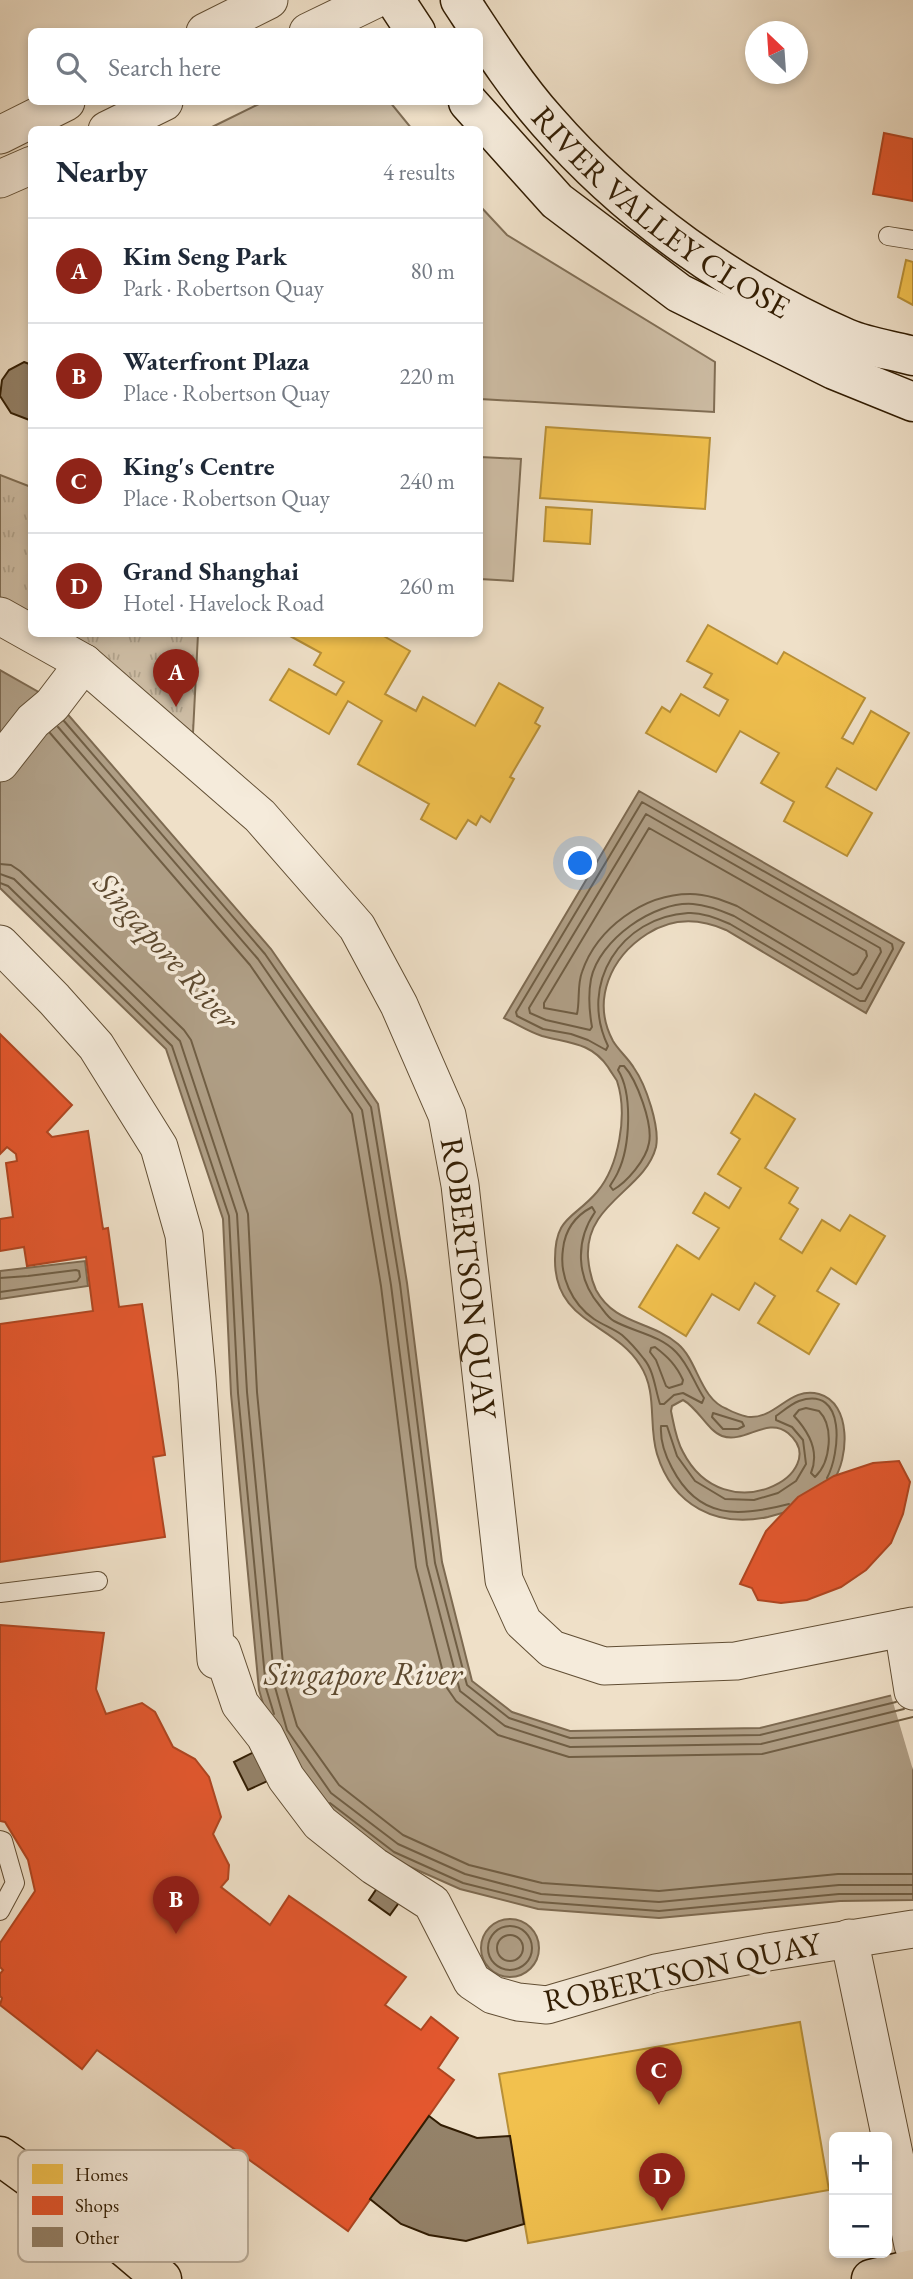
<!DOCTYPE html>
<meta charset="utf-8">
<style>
:root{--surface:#fff;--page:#f6f6f7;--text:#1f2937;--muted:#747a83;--line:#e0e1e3;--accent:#8f2418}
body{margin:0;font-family:"EB Garamond",serif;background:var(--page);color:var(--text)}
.controls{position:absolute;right:21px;bottom:21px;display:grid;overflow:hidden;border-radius:10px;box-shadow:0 4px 10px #0003}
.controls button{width:63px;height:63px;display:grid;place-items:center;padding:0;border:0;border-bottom:2px solid var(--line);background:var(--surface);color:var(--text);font:35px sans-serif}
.compass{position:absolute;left:745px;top:21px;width:63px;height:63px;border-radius:50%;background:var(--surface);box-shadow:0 4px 10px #0003;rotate:335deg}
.you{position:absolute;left:581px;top:864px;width:24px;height:24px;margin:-18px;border:5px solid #fff;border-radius:50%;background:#1a73e8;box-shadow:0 0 0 10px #1a73e833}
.badge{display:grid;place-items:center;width:46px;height:46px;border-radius:50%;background:var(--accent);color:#fff;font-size:23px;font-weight:700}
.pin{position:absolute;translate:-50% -58px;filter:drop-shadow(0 2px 4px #0008)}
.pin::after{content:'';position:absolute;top:37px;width:24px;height:21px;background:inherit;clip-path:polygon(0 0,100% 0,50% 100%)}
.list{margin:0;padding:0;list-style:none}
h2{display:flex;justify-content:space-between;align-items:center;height:91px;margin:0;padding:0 28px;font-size:30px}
h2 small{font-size:23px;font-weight:400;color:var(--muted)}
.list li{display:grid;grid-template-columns:46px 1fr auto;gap:21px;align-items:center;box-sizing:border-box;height:105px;padding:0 28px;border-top:2px solid var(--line)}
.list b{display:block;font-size:26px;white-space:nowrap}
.list p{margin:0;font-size:23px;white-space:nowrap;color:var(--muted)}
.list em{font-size:23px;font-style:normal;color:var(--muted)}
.icon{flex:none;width:38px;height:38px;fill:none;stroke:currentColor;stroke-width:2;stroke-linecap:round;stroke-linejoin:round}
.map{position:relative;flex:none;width:913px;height:2279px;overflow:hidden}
.search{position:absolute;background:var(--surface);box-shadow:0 4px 10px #0003;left:28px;top:28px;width:455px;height:77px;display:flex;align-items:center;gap:18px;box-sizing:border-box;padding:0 24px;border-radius:10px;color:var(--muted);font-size:26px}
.panel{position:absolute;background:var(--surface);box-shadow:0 4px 10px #0003;left:28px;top:126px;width:455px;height:511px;border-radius:10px}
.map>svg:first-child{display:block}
.grass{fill:#cfbfa7;stroke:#806e55;stroke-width:2}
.park{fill:url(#park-tufts);stroke:#806e55;stroke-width:2}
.water{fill:#af9e85;stroke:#7d6a51;stroke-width:2;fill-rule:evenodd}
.pier{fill:#efe0c8}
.homes{fill:#f2c14e;stroke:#b89038;stroke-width:2}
.shops{fill:#e4572e;stroke:#af4621;stroke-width:2}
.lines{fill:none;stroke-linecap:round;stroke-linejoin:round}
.shore{stroke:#705e44;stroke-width:2}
.building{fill:#948269;stroke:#321d03;stroke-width:2}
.lane-casing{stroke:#614e34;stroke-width:20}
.street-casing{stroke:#614e34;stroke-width:39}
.secondary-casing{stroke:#321d03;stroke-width:41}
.primary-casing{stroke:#321d03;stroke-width:41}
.lane{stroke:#f5ebdb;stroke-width:18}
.street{stroke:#f5ebdb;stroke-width:37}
.secondary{stroke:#f5ebdb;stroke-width:38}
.primary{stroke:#efe0c8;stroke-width:38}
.labels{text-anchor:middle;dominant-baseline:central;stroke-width:7;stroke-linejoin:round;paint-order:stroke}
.street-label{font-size:32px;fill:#321d03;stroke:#f5ebdb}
.water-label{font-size:33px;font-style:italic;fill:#5e4a30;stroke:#f5ebdb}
.key{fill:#f5ebdb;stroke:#baad9a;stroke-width:2}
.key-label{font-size:19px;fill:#321d03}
</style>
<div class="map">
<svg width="913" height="2279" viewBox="0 0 913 2279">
<defs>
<pattern id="park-tufts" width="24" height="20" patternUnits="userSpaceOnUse" patternTransform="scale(1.75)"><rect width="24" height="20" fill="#cfbfa7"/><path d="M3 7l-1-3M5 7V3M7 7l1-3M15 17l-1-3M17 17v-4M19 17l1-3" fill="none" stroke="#b2a48e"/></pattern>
</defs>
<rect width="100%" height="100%" fill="#efe0c8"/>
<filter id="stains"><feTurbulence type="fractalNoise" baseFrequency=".00286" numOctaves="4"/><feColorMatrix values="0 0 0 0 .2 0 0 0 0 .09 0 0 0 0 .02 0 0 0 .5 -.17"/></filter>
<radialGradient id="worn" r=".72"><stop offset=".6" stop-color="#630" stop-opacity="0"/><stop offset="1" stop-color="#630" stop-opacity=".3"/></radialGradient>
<path class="grass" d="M263,102H390L412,129H208Z
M480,206L507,235L715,362L714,412L480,399Z
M480,457L521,459L513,581L480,579Z"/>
<path class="park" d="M0,475L31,487V615L0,597Z
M57,634H198L193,733Z"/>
<path class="water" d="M0,670L58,703L271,949L378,1104L407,1283L442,1562L472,1681L512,1712L570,1731L760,1728L913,1690V1900L840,1901L659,1918L538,1909L460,1889L390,1858L319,1804L273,1737L259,1690L231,1394L223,1219L166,1049L0,888Z
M639,791L904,943L866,1013L726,930C699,918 673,917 647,934C611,957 591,1000 613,1041C619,1051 628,1058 634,1068C646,1085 660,1127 656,1147C645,1190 585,1203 588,1257C589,1269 591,1279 596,1290C615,1325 650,1320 678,1344C698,1361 700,1399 727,1409C732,1412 745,1417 750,1417C777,1418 790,1386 819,1394C852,1403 849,1459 833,1481C827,1489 815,1495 807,1502C795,1510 783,1513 768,1517C717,1528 673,1506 657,1454C648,1425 658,1392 640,1365C614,1323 554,1323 555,1259C555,1216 574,1219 597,1192C619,1166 628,1114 617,1081C616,1079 609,1069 608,1067C591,1042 568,1043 542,1036C529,1032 517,1024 504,1018ZM683,1400C698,1408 708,1431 722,1436C745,1444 767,1416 788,1433C835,1472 725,1534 683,1452C676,1440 674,1425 671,1411L672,1406Z
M85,1261L88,1286L0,1299V1271Z
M481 1948a29 29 0 1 1 58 0a29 29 0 1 1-58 0Z"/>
<path class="pier" d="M913,1687V1770L890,1692Z"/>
<path class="homes" d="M906,260L913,262V305L898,297Z
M546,427L710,438L705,509L540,498Z
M546,507L592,510L590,544L544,541Z
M708,625L777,664L784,652L865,698L842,738L853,744L871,711L909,733L876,790L837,768L826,787L872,813L847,856L784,821L794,802L761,783L779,753L740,731L716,772L646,733L662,707L670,712L681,694L719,716L728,700L704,687L712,674L687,661Z
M291,634H380L410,651L385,694L416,711L423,697L475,726L499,683L543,708L535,723L540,726L510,777L514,779L490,822L481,816L476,825L468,820L456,839L421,819L429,804L358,764L382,721L348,701L329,734L270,700L289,669L336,695L344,682L314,665L321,653L290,636Z
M755,1094L795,1119L765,1168L798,1188L789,1203L798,1209L780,1239L802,1253L822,1220L840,1231L850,1215L885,1236L856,1284L831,1268L817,1291L839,1304L809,1354L758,1323L775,1296L755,1283L739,1310L712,1294L686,1336L639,1307L677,1245L699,1259L719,1228L693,1213L705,1193L729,1208L741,1188L718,1174L740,1139L731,1133Z
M800,2022L829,2190L528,2243L499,2074Z"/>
<path class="shops" d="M884,133L913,139V201L873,194Z
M0,1034L72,1105L47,1132L52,1137L88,1131L103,1229L108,1228L119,1307L142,1304L165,1455L153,1457L165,1537L0,1562V1324L93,1311L86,1257L27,1266L24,1247L0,1251V1219L13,1217L6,1163L17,1161L16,1154L7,1147L0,1154Z
M899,1461L910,1482L903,1514L891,1543L866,1570L841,1587L807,1600L781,1603L758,1600L752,1588L740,1584L766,1531L798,1497L834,1476L873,1463Z
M0,1625L104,1633L96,1689L106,1714L142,1703L155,1712L173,1747L195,1759L209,1777L221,1817L213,1834L229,1865L228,1879L221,1887L270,1925L289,1896L406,1977L385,2005L421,2030L431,2017L458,2038L438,2068L454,2080L348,2231L97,2050L82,2069L0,2005L2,1998L0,1996V1974L3,1970L0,1967V1943L35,1891L28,1860L5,1822L0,1821Z"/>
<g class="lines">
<path class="shore" d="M64,721L265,954L371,1107L400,1284L435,1563L467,1685L509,1718L570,1738L760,1735L896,1702
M58,727L258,959L362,1110L391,1285L427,1565L460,1691L505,1726L570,1747L761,1744L904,1709
M50,733L250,965L352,1114L381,1286L416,1567L447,1688L456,1701L498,1735L569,1757L762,1754L913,1717
M642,802L892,944L893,949L865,1001H860L730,924C717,918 702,912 688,913C621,917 578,984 608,1046L606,1050L588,1040L571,1034L543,1029L517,1016L516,1012Z
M646,814L880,948L881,952L861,988L857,989L734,916C720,910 707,905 693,904C654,901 599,940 591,979C588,995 589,1010 592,1027L590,1030L546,1020L530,1013L529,1008Z
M649,828L866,951L867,956L857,973L853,975L737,906C722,900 707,894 690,894C644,894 597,928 582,972C577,985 580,1001 577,1014L544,1008V1003Z
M0,864L11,865L20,871L184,1030L191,1040L248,1214L257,1392L285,1685L297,1726L339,1785L403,1835L469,1865L542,1883L659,1891L838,1874H913
M0,874L14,879L180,1041L237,1214L247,1392L275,1687L287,1730L331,1793L398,1844L465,1874L541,1894L659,1902L839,1885H913
M0,883L8,886L172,1046L229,1216L238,1393L266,1688L274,1714
M620,1066H624C637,1080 653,1124 649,1143C646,1160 627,1182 613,1190L610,1186C612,1182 616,1177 618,1172C630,1147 633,1094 618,1070Z
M592,1207L595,1212C575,1241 576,1278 600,1306C604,1311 608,1318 614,1321C634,1332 660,1335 676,1352C689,1365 694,1383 704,1398L702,1403L683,1393L674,1395L664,1404H660C655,1389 654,1371 644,1359C637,1350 630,1342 622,1335C614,1329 603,1325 594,1319C572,1304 559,1276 563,1249C565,1230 575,1216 592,1207Z
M0,1278L28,1276L76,1270L79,1271L80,1277L77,1281L0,1292
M651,1348L655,1347C668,1357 676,1365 683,1380L682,1384L669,1388L666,1386L656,1360L650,1352Z
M806,1408L819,1411C834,1426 831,1462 815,1477L811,1473C820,1451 809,1432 794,1416L799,1410Z
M713,1413L742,1422L744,1426L738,1429H723L712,1417Z
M789,1504C739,1517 699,1520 672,1468C665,1455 660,1441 661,1426H667L677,1456L695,1481L725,1499L754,1500L778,1493L796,1481L806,1464L803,1440L792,1427L776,1420V1416C783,1411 791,1404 799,1401C847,1385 840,1454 827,1478
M330,1803L394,1852L463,1883L539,1902L659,1911L839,1894H913
M488 1948a22 22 0 1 1 44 0a22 22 0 1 1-44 0Z
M497 1948a13 13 0 1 1 26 0a13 13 0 1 1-26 0Z"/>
</g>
<path class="building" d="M24,362L32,365V421L11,413L0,396L2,380L9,370Z
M260,1749L274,1778L248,1790L234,1762Z
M384,1878L406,1893L390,1915L369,1900Z
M429,2116L441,2125L477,2138L510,2136L524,2224L466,2241L429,2235L401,2224L370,2199Z"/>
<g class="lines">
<defs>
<path id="lane" d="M888,236L913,240
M0,1593L98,1581
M0,1840L3,1841L15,1883L0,1911"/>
<g id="street">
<path d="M205,32L269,0"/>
<path d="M308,32L374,0"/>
<path d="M107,130L164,102"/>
<path d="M0,135L66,102"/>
<path d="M0,179L32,165"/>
<path id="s1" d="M0,616L84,663L260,816L357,927L399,1005L447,1115L460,1185L504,1580L523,1622L552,1649L604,1666L736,1661L913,1626"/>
<path d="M0,763L33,721L52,705L84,663"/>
<path d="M0,944L54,999L96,1046L159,1147L184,1235L197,1378L216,1660L222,1651L240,1704L265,1736L286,1778L320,1823L374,1866L432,1903L472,1981L493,1995L518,2002L547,2005L656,1973L768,1952L913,1929"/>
<path d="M903,1628L913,1691"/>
<path d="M849,1938L913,2245"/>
</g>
<g id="secondary">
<path d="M395,0L416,32"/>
<path id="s2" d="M460,0C487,41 514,84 547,121C627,213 735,289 846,338C867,347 891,350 913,356"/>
<path d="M468,102L557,201L679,293L834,370L913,402"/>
</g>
<path id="primary" d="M0,2156L116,2240L162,2279
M871,2279L913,2269"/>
</defs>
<use href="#lane" class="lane-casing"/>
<use href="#street" class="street-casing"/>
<use href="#secondary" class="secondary-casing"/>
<use href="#primary" class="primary-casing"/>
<use href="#lane" class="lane"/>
<use href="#street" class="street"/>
<use href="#secondary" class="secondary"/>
<use href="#primary" class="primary"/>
</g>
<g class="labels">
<g class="street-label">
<text stroke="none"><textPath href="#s2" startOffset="296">RIVER VALLEY CLOSE</textPath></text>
<text stroke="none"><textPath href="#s1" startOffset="850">ROBERTSON QUAY</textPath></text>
<text transform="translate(682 1972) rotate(-12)">ROBERTSON QUAY</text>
</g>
<g class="water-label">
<text transform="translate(167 950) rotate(48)">Singapore River</text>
<text x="363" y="1673">Singapore River</text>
</g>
</g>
<rect x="18" y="2150" width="230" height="112" rx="10" class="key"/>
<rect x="32" y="2164" width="31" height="20" fill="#f2c14e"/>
<rect x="32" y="2196" width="31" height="19" fill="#e4572e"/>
<rect x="32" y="2227" width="31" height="20" fill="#948269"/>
<g class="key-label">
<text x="75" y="2181">Homes</text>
<text x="75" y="2212">Shops</text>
<text x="75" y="2244">Other</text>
</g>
<rect width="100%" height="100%" filter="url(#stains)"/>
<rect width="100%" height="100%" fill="url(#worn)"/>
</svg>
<div class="controls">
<button>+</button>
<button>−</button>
</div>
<svg class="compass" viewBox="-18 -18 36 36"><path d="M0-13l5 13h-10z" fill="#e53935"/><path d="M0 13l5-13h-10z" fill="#747a83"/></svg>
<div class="you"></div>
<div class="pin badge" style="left:176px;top:707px">A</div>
<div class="pin badge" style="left:176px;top:1934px">B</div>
<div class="pin badge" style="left:659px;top:2105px">C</div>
<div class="pin badge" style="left:662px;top:2211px">D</div>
<div class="search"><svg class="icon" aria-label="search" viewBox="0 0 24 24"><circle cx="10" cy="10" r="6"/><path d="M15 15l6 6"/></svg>Search here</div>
<section class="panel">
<h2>Nearby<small>4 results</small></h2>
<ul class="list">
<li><span class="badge">A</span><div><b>Kim Seng Park</b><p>Park · Robertson Quay</p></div><em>80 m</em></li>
<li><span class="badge">B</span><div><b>Waterfront Plaza</b><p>Place · Robertson Quay</p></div><em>220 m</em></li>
<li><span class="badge">C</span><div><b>King's Centre</b><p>Place · Robertson Quay</p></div><em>240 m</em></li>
<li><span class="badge">D</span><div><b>Grand Shanghai</b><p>Hotel · Havelock Road</p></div><em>260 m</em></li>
</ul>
</section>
</div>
